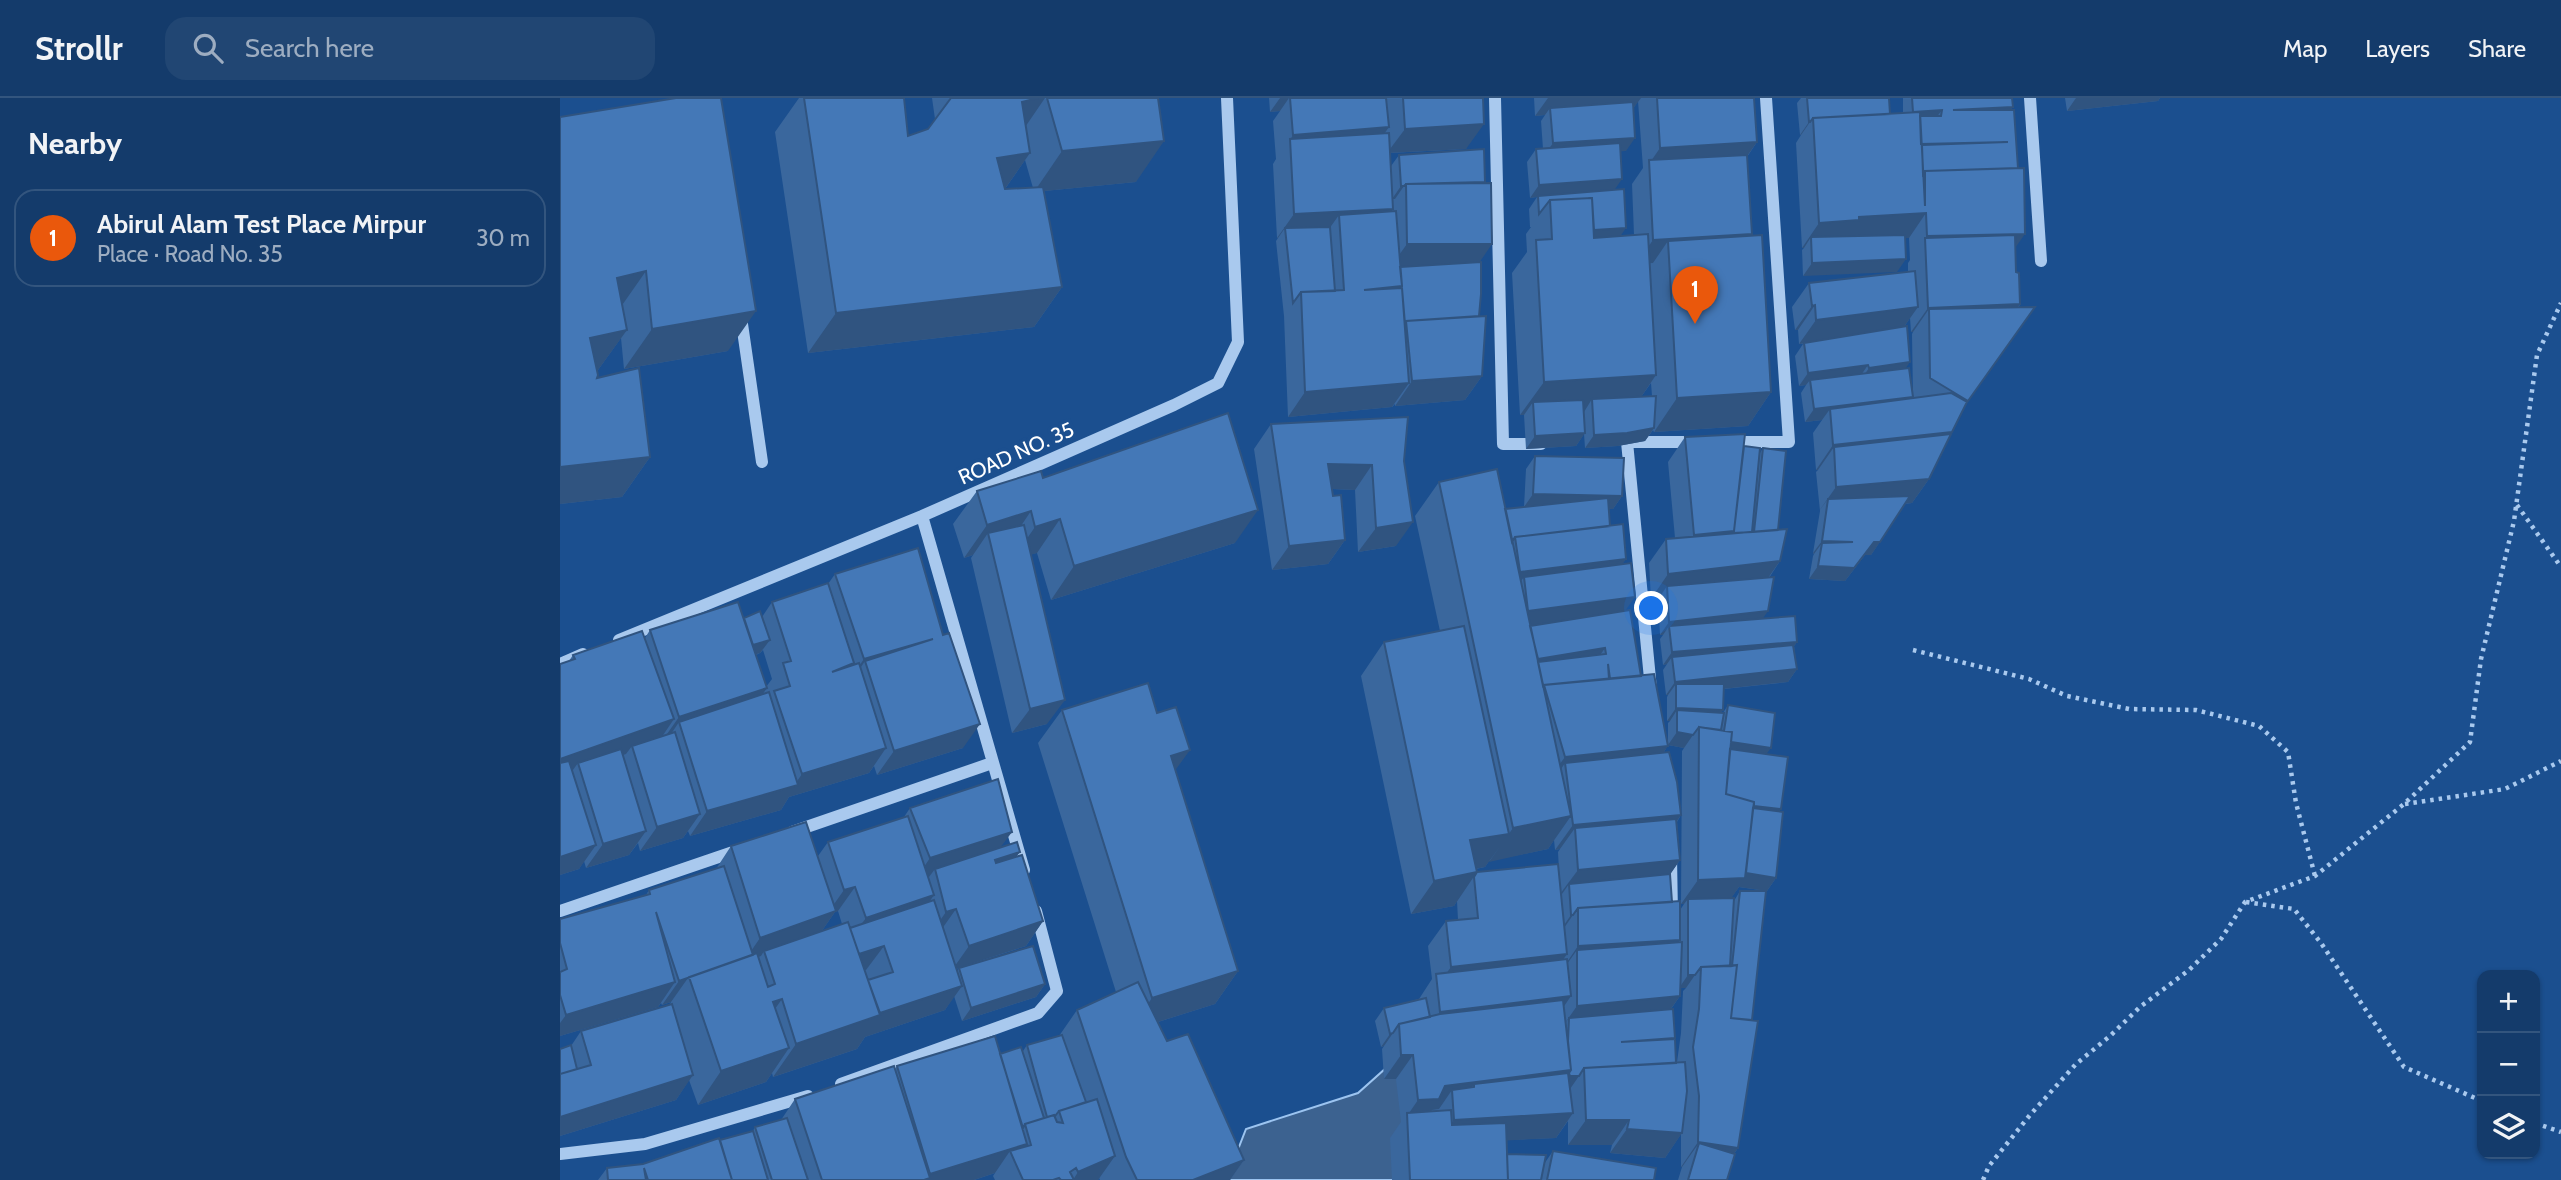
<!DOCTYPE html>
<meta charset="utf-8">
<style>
:root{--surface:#143b6b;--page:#214673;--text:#f1f3f6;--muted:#9dadc1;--line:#33557e;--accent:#ea580c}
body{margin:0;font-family:Cabin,sans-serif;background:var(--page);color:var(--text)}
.controls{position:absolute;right:21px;bottom:21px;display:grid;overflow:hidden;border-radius:14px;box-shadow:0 2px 5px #0004}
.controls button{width:63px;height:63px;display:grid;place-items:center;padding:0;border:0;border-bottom:2px solid var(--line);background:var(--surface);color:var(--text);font:35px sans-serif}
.you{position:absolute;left:1092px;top:511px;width:24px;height:24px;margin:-18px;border:5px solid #fff;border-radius:50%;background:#1a73e8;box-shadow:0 0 0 10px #1a73e833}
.badge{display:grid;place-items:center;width:46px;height:46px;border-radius:50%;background:var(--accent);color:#fff;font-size:23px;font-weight:700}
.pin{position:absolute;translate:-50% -58px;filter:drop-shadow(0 2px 4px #0008)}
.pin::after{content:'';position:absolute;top:37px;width:24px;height:21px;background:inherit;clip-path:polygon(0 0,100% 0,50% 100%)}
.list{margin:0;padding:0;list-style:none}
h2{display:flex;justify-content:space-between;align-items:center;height:91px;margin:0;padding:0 28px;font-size:30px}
h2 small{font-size:23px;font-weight:400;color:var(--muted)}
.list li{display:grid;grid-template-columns:46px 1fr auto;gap:21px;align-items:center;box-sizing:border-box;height:98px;margin:0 14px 14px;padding:0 14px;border:2px solid var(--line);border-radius:21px}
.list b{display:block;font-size:26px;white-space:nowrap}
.list p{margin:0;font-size:23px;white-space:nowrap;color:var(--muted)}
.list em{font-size:23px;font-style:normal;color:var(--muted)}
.icon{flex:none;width:38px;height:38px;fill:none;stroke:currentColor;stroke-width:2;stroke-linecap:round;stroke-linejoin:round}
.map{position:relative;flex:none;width:2001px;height:1082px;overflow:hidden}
header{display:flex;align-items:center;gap:42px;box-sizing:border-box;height:98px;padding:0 35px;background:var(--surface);border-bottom:2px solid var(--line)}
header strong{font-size:33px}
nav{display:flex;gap:38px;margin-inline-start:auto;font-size:24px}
.search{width:490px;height:63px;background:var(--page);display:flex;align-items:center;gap:18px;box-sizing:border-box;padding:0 24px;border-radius:21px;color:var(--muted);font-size:26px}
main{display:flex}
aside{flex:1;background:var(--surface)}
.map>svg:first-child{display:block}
.water{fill:#3c6290;stroke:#9cc4f0;stroke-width:2}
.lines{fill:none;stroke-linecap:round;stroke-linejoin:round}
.path{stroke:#a9c9ee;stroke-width:4.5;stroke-dasharray:3.5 5;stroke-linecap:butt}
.minor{stroke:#a9c9ee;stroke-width:12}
.wall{fill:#3a679d;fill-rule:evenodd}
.shaded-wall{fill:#305480}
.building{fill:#4478b7;stroke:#305480;stroke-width:2}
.labels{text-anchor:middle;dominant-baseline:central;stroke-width:7;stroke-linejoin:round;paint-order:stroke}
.street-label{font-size:21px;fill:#fff;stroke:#1b4f8f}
</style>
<header>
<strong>Strollr</strong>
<div class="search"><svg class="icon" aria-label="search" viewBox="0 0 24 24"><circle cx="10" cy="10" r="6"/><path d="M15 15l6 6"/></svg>Search here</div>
<nav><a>Map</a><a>Layers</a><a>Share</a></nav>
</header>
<main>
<aside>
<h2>Nearby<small></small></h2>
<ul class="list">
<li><span class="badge">1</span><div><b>Abirul Alam Test Place Mirpur</b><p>Place · Road No. 35</p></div><em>30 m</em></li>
</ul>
</aside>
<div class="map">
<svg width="2001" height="1082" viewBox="0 0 2001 1082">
<rect width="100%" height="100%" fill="#1b4f8f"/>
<path class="water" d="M883,919L936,1082H666L686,1031L798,995Z"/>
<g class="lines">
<path class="path" d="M1957,407L2001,469
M1353,552L1469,581L1507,598L1569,611L1636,612L1699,628L1728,654L1736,705L1755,778
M1845,706L1945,691L2001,663
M1686,804L1734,811L1761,845L1844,969L1922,1003
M1975,1025L2001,1034
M1423,1082L1429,1068L1470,1017L1516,966L1550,938L1580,909L1629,872L1661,841L1685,804L1755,778L1844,706L1910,644L1921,561L1954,423L1977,257L2001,205"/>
<path class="minor" d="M935,0L943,346H981
M1470,0L1481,163
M181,219L202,364
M1066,344H1138
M1067,344L1091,591
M1167,344H1229L1206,0
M362,418L464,772
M59,542L362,418L614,307L658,285L678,244L667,0
M0,566L23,556
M232,734L432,665
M1111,758L1112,817
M0,813L179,752
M281,986L478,915L497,893L476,813
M0,1056L85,1046L248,998"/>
</g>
<path class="wall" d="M239,0H344L348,38L368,31L375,21L372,0H598L576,84L484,93L502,189L474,229L248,255L215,34ZM465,62L473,90L445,91Z
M709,0H923L906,51L830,55L831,68L839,57L924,85L919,164V218L922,278L905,302L835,308V306L832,309L728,319L724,218L716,143L718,140H717L713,66L716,61L713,23L720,13L710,14Z
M974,0H1194L1197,44L1187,59L1192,136L1191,137L1211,294L1188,328L1094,334L1093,332L1085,343L1058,348L1025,350L1024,336L1016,348L966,351L964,317H960L952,175L967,154L966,136L971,129H970L969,111L977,99L970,100L967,64L976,51H983L981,23L985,17L975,18ZM1078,3L1083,70L1072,86L1074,137L1060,138L1054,92L1060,53H1066L1073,11ZM1091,285L1092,298L1081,299Z
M1241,0H1329L1330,16L1343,15V0H1452L1453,9L1451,12L1456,174L1460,206L1459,209H1475L1404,309L1369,381L1352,405L1345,406L1311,457H1305L1285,483L1249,481L1253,458L1254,456L1253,455L1260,413L1256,374L1258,372H1256L1253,335L1262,322L1245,324L1241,295L1246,287L1239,288L1235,258L1243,246H1239L1238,232H1235L1232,209L1249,185L1348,174V165L1350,162L1349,140H1345L1243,178L1242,152L1244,150H1242L1236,45L1241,37H1240L1237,5ZM1350,220L1351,234H1353L1352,236L1353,300L1346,270L1344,229Z
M1505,0H1600L1598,3L1507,13Z
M0,19L168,253L64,271L61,240L38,272H37V280L90,359L62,399L0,406Z
M848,319L836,448L798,454L795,392L772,391L785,442L768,466L712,472L694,351L711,326Z
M1125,339L1184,348L1200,355L1203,350L1218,432L1220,463L1209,480L1203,520L1237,544L1234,548L1237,571L1228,584L1164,591L1163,612L1161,614L1163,615L1168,607L1206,656L1220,713L1216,780L1207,793L1179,789L1171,800L1174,803L1180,793L1178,1050L1174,1056L1167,1082H1118L1122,1069H1121V1036L1105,1060L1050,1055L1052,1047H1008V1023L996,1040L947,1042V1056L984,1066L993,1053L1094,1082H832L830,1040L841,1024L836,981H824L822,951L824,948L821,949L815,923L824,910L859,901L872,881L868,848L886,823L898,822L897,803L894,808L851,816L801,578L824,544L880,533L855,418L879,384L945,411L964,409L966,371L975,358L1062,398L1053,411H1049L1050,427L1066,461L1062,466L1066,512L1081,578L1108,644V625L1110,623H1107V599L1108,597H1106L1103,572L1107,566L1103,567L1100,541L1103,537H1100L1098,501L1099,500L1091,501L1089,465L1106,441L1115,440L1108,364ZM1108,647L1124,650L1122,653L1121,806H1124L1120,812L1112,804L1110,776L1120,762L1117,724L1121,717L1104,654ZM994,742L995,752L1000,751L998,754L1000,791L917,774L916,771L925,769L929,763L988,751ZM1120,890H1126L1123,893L1121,935L1117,964L1116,965L1111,911L1120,898Z
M483,380L675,445L491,502L477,455L471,456L487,626L452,635L411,460L413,457L404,460L393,426L417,393Z
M275,476L403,650L317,677L314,668L309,675L229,699L221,712L130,738L128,733L123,740L80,753L78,745L69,757L26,770L24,763L19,771L0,777L9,563L13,557L85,540L90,532L202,519L212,504L268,486ZM203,552L212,581L206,589L196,557L200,555Z
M502,612L615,673L678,873L655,906L598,924L607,943L684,1062L670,1082H540L539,1080L538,1082H435L433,1078L435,1075L414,1082H38L47,1070L83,1066L193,1033L195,1029L221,1022L235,1001L335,971L337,968L463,953L467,947L499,938L517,912L556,894L478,645Z
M350,710L441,749L456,759L483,823L466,848L396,871L397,873L399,870L485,886L476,899L402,923L394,898L385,912L305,939L297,951L213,979L212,975L206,984L138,1007L129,982L116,1002L0,1038V951L11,948L21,933L109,907L111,904L102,907L101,905L98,909L0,938V821L86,797L89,792L156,771L171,748L258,758L268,744L344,719ZM278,813L282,826L261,834L275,814Z"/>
<path class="shaded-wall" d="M478,0H485L459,38L462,4Z
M720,0H729L720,13L710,14Z
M988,0H1081L1072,12L990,10L985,17L975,18Z
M1516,0H1600L1598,3L1507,13Z
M1453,9L1444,22L1393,12Z
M1382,12L1372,25L1353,14Z
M1249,24H1250L1241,37H1240Z
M924,26L906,51L827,55L845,31Z
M829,29L812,53L730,42L733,37Z
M1075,40L1066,53L984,58L993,45Z
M604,43L576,84L474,94L502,53Z
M1197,44L1180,68L1089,66L1100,50Z
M470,55L442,95L437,60Z
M1062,81L1053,94L978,98L977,99L970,100L979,87Z
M841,88H844L835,101H832Z
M833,111L816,136L779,117L764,138L725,130L718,140H717L734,116Z
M1366,115L1349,140L1284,143L1251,139L1244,150H1242L1259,125L1299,119Z
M1066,130L1057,143L1010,146L1019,133Z
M1192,136L1175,160L1108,143L1093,165L1076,166L1093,142Z
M1465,136L1448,160L1365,140L1367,138Z
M847,146H932L915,171H829Z
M1346,161L1337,174L1243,178L1252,165Z
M86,173L58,213L57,180Z
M502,189L474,229L248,255L276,215Z
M1460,206L1443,231L1369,211L1353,234H1351L1368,210Z
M1255,207L1238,232H1235L1252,208Z
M1358,209L1341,233L1239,246L1256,222Z
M196,213L168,253L64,271L92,231Z
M67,232L38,272L2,280L30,240Z
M1350,264L1341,277L1300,283L1309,270Z
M1308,267L1299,280L1250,282L1246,287L1239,288L1248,275Z
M1096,277L1073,311L1032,301L1024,314L973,304L964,317H960L984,284Z
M922,278L905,302L835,308L852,283Z
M849,285L832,309L728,319L745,294Z
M1211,294L1188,328L1094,334L1117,300Z
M1353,299L1344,312L1270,311L1262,322L1245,324L1254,311Z
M1094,330L1085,343L1058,348L1025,350L1034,337Z
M1392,334L1375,358L1274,349L1258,372H1256L1273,347Z
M1025,335L1016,348L966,351L975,338Z
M90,359L62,399L0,406V369Z
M768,366L812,367L795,392L751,390Z
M1369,381L1352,405L1266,412L1268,401L1259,413L1276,389Z
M973,396L1062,398L1053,411L964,409Z
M698,412L675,445L491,502L514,468Z
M471,413L448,447L428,435L413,457L404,460L427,427Z
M500,421L477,455L452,462L475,429Z
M853,424L836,448L798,454L816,430Z
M1174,433L1163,450L1117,461L1134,437Z
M785,442L768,466L712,472L729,448Z
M1262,443L1293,444L1262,445L1254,456L1253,455Z
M1314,444H1320L1311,457H1305L1285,483L1249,481L1258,468Z
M1066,461L1049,485L964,479L950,497L943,498L960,474Z
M1220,463L1203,487L1107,488L1099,500L1091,501L1108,476Z
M1075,499L1058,523L966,536L968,513Z
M1208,513L1199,526L1109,528L1103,537H1100L1109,524Z
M373,541L305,563L291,584L287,585L304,561Z
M210,542L200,555L184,560L193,547Z
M1237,544L1228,557L1112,559L1107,566L1103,567L1112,554Z
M1045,550L1036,563L973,573L970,562Z
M1237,571L1228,584L1116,596V586L1108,597H1106L1115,584Z
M207,590L190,614L119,624L107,642L102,643L119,619Z
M505,602L487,626L452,635L470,611Z
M1116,610L1163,612L1154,625L1117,612L1110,623H1107Z
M114,621L97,646L72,648L66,656L20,672L18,665L10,676L0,679V661Z
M420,626L403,650L317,677L334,653Z
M1117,634L1133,637L1124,650L1108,647Z
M1162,643L1211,650L1201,663L1169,659Z
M1108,648L1091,672L1005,665L993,683H987L1005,659Z
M326,650L309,675L229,699L221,712L130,738L147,713L233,689L242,676Z
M630,652L606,685L611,658Z
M1164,704L1221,711L1212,724Z
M140,716L123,740L80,753L97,729Z
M1121,717L1104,742L1015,730L1000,751L995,752L1013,727Z
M1011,718L988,751L929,764L953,730Z
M86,733L69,757L26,770L43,746Z
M452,734L434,758L375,771L369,779L353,785L370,760Z
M949,736L925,769L887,776L910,742Z
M36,747L19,771L0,777V759Z
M460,754L442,778L435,762Z
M1120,762L1103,787L1009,786L1002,796H1000L1018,772Z
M917,774L894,808L851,816L874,783Z
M1183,775L1216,780L1207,793L1179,789L1168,805L1128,801L1124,806H1121L1138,782Z
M295,789L278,813L275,814L259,837L204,853L201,858L190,862L187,859L200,840L267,816L284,792Z
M374,797L357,822L290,841L306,820Z
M396,811L379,835L369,838L386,814Z
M1011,817H1013L1004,830H1002Z
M483,823L466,848L392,872L409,848Z
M1120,842L1103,866L1017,852L1002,873H1001L1018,848Z
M324,848L306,872L278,882L295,858Z
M1007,856L990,881L877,888L891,869Z
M678,873L655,906L569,933L592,900Z
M1128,877H1135L1126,890H1119Z
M128,880L111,904L102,907L119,883Z
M115,884L98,909L0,938V925L6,917Z
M485,886L476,899L402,923L411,910Z
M402,888L385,912L305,939L297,951L213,979L236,946L318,916Z
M1011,898L994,923L870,927L880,914Z
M1120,898L1103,922L1009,920L1000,932L1017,908Z
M222,901L198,935L213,904Z
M833,935L824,948L821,949L830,936Z
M229,950L206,984L138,1007L161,973Z
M841,957H853L836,981H824Z
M1011,972L994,997L914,989V986L898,1009L892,992L879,1011L872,1012L862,1026L847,1018L858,1002L885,988Z
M133,977L116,1002L0,1038V1019Z
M1010,978H1019L1010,991H1001Z
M1013,1015L996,1040L877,1046L894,1022Z
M1026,1022H1069L1052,1047H1008Z
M1067,1031L1122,1035L1105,1060L1050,1055Z
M1138,1044L1178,1050L1161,1075L1139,1045L1122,1069H1121Z
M467,1046L455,1064L450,1053L435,1075L414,1082H364L367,1081L370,1076Z
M555,1058L538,1082H513L518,1074Z
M684,1062L670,1082H633Z"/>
<path class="building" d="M116,0H161L196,213L92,231L86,173L57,180L67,232L30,240L38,277L37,280L79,270L90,359L0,369V19Z
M244,0H344L348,38L368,31L391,0H478L462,4L470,55L437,60L445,91L483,89L502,189L276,215Z
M487,0H598L604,43L502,53Z
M730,0H826L829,29L733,37Z
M843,0H923L924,26L845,31Z
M1097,0H1194L1197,44L1100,50Z
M1247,0H1329L1330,16L1253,20L1250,24H1249Z
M1352,0H1452L1453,9L1393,12H1454L1458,70L1365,73L1363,76L1362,47L1448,44L1361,46L1360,18H1381L1382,12L1353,14Z
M1073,4L1075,40L993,45L990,10Z
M1360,14L1365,108V73L1464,70L1465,136L1367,138L1366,115L1299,119V122L1259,125L1253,20Z
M829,35L833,111L734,116L730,41Z
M1060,45L1062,81L979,87L976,51Z
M924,51L925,84L846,86L844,88H841L839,57Z
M1187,57L1192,136L1093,142L1089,62Z
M931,85L932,146H847L846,86Z
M1064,91L1066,130L1034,132L1032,100L990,102L979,116L978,98Z
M1032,100L1034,140L1088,136L1096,277L984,284L976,142L992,141L990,102Z
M836,113L842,188L804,192L842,190L849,285L745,294L741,194L784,192L779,117Z
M770,129L775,193L741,194L733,205L725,130Z
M1202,137L1211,294L1117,300L1108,143Z
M1345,137L1346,161L1252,165L1251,139Z
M1455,137L1456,174L1459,175L1460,206L1368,210L1365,140Z
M921,164V196L919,218L846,223L845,226L842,190H840L842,188L840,169Z
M1355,173L1358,209L1256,222L1255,207L1252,208L1249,185Z
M1475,209L1408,303L1370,280L1369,211Z
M926,218L922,278L852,283L846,223Z
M1347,228L1350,264L1309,270L1308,267L1248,275L1244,245Z
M1349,270L1353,299L1254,311L1250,282Z
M1391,295L1407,304L1392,334L1273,347L1270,311Z
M1096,298L1094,330L1067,335L1034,337L1032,301Z
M1023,302L1025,335L975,338L973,304Z
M668,315L698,412L514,468L500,421L475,429L471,413L427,427L417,393L481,373L483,380Z
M848,319L844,363L853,424L816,430L812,367L768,366L773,398L781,397L785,442L729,448L711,326Z
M1185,336L1174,433L1134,437L1125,339Z
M1391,336L1369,381L1276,389L1274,349Z
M1184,348L1200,350L1192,434L1173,435L1174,433Z
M1203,350L1226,353L1218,432L1194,434Z
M975,358L1064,360L1062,398L973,396Z
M937,371L1011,718L953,730L879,384Z
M1350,398L1320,444H1314L1294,470L1258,468L1262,445L1293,444L1262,443L1268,401Z
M1048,400L1050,428L955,439L952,444L945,411Z
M1063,426L1066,461L960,474L955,439Z
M464,427L505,602L470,611L428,435Z
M1227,431L1220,463L1108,476L1106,441Z
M358,450L383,537L389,535L420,626L334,653L305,563L373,541L304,561L275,476Z
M1071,465L1075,499L968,513L964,479Z
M1214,479L1208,513L1109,524L1107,488Z
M268,485L294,565L272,574L299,565L326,650L242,676L214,593L230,588L223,565L231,563L212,504Z
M178,504L207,590L119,619L90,532Z
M1070,512L1081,578L1050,581L1048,566L1049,581L984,587L983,588L978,564L1046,556L1045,550L978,561L970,528Z
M200,513L210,542L193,547L184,520Z
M1235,518L1237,544L1112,554L1109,528Z
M904,528L949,736L910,742L917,774L874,783L824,544Z
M82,533L114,621L0,661V566L15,561L13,557Z
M1233,547L1237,571L1115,584L1112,559Z
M1094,576L1108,648L1005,659L984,587Z
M588,585L597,615L616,609L630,652L611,658L678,873L592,900L502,612Z
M1116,586H1164L1163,612L1116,610Z
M209,594L238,687L147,713L119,624Z
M1168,607L1215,615L1211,650L1171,644L1172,634L1164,633Z
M1117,612L1164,615L1161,632L1139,629L1133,637L1117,634Z
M1139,629L1172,634L1166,696L1194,704L1185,780L1138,782Z
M115,634L140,716L97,729L72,648Z
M61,651L86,733L43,746L18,665Z
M1170,651L1228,659L1221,711L1194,708V704L1166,696Z
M1109,654L1117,684L1121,717L1013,727L1005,665Z
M9,663L36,747L0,759V665Z
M438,681L452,734L370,760L350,710Z
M1193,710L1223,714L1216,780L1186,775Z
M348,718L374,797L306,820L295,789L284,792L268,744Z
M1116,721L1120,762L1018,772L1015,730Z
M246,724L276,813L200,840L171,748Z
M457,744L460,754L435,762L436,765L462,757L483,823L409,848L396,811L386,814L375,771Z
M998,766L1007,856L891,869L886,823L918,820L914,779L917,774Z
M164,768L193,857L119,883L96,814L115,884L6,917L0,897V874L7,871L0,845V821L90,796L89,792Z
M1110,776L1112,804L1018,810L1013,817H1011L1009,786Z
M1180,793H1206L1192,922L1171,920L1177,867L1172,868Z
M1174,800L1170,868L1141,869L1135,877H1128V801Z
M374,802L402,888L320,915L308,882L333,874L324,848L299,856L290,830Z
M1120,803V842L1018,848V810Z
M288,824L320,917L236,946L222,901L213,904L229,950L161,973L129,879L197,855L208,889L215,886L204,853Z
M1122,844L1120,898L1017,908V852Z
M473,848L485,886L411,910L399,870Z
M1007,861L1011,898L880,914L876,876Z
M1177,867L1171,920L1198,923L1178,1050L1138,1044L1139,998L1133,949L1139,911L1141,869Z
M578,884L607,943L628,936L684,1062L633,1082H577L566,1059L517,912Z
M866,900L870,919L839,926L833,935L830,936L824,910Z
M1003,902L1011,972L885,988L879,1001L858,1002L853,957H841L839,926L880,916Z
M112,906L133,977L0,1019V976L31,967L21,933Z
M1113,911L1115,940L1061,944L1115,941L1116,965L1024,970L1019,978H1010L1009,975L1011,972L1008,943L1009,920Z
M502,937L526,1004L499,1013L495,1018L494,1017L487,1019L467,947Z
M435,938L467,1046L370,1076L337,968Z
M11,947L17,971L0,976V951Z
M461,949L484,1020L465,1026L463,1030L440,956Z
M1125,964L1127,993L1122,1035L1067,1031L1069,1022H1026L1024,970Z
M334,968L370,1080L364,1082H262L235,1001Z
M1008,975L1013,1015L894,1022L892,992L914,989V986Z
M537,1001L555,1058L518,1074L516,1070L510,1074L514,1082H501L499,1080L493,1082H463L450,1053L471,1047L465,1026L494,1017L497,1024L503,1025L499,1013Z
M891,1012L892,1027L946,1025L948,1082H850L847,1015Z
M227,1020L248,1082H212L195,1029Z
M193,1033L208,1082H172L160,1042Z
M159,1040L172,1082H88L84,1070L86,1082H48L47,1070L83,1066Z
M1139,1045L1175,1056L1167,1082H1128Z
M993,1053L1096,1070L1094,1082H987Z
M947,1056L986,1057L981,1082H948Z"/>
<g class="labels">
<g class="street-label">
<text transform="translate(456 355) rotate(-24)">ROAD NO. 35</text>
</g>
</g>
</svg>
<div class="controls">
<button>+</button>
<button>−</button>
<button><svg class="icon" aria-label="layers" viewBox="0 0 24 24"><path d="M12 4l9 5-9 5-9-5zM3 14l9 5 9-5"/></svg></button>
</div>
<div class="you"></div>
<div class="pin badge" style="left:1135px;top:226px">1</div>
</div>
</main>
